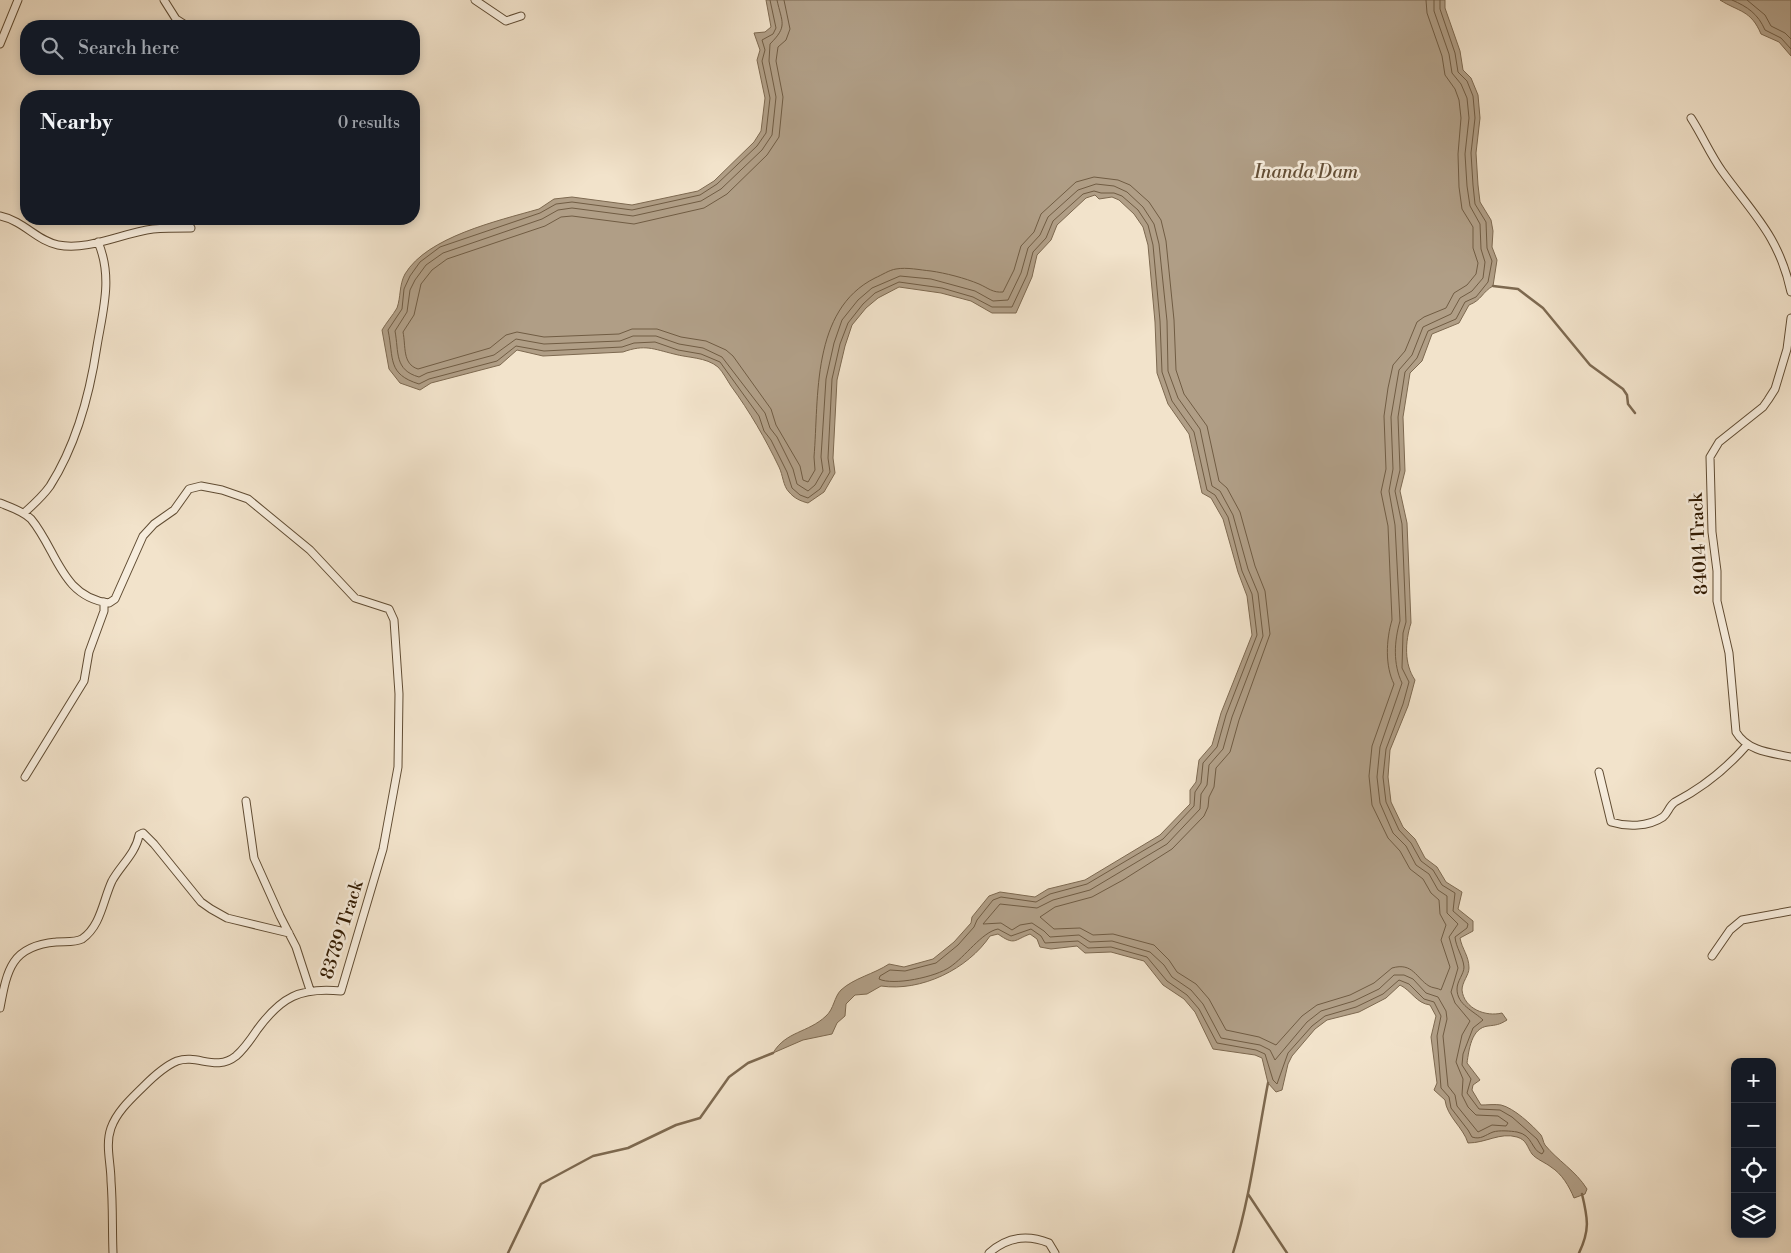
<!DOCTYPE html>
<meta charset="utf-8">
<style>
:root{--surface:#171b24;--page:#242831;--text:#f1f3f6;--muted:#9ea1a6;--line:#363941}
body{margin:0;font-family:"Libre Bodoni",serif;background:var(--page);color:var(--text)}
.controls{position:absolute;right:15px;bottom:15px;display:grid;overflow:hidden;border-radius:10px;box-shadow:0 2px 8px #0003}
.controls button{width:45px;height:45px;display:grid;place-items:center;padding:0;border:0;border-bottom:1px solid var(--line);background:var(--surface);color:var(--text);font:25px sans-serif}
.list{margin:0;padding:0;list-style:none}
h2{display:flex;justify-content:space-between;align-items:center;height:65px;margin:0;padding:0 20px;font-size:21px}
h2 small{font-size:16px;font-weight:400;color:var(--muted)}
.icon{flex:none;width:28px;height:28px;fill:none;stroke:currentColor;stroke-width:2;stroke-linecap:round;stroke-linejoin:round}
.map{position:relative;flex:none;width:1791px;height:1253px;overflow:hidden}
.search{position:absolute;background:var(--surface);box-shadow:0 2px 8px #0003;left:20px;top:20px;width:400px;height:55px;display:flex;align-items:center;gap:12px;box-sizing:border-box;padding:0 18px;border-radius:20px;color:var(--muted);font-size:19px}
.panel{position:absolute;background:var(--surface);box-shadow:0 2px 8px #0003;left:20px;top:90px;width:400px;height:135px;border-radius:20px}
.map>svg:first-child{display:block}
.water{fill:#b09e86;stroke:#7d6950}
.lines{fill:none;stroke-linecap:round;stroke-linejoin:round}
.shore{stroke:#705c43;stroke-width:1}
.stream{stroke:#7d6950;stroke-width:2.5}
.street-casing{stroke:#604c33;stroke-width:9}
.street{stroke:#f7eddd;stroke-width:7}
.labels{text-anchor:middle;dominant-baseline:central;stroke-width:5;stroke-linejoin:round;paint-order:stroke}
.street-label{font-size:18px;fill:#301900;stroke:#f7eddd}
.water-label{font-size:19px;font-style:italic;fill:#634e36;stroke:#f7eddd}
</style>
<div class="map">
<svg width="1791" height="1253" viewBox="0 0 1791 1253">
<rect width="100%" height="100%" fill="#f2e3cb"/>
<filter id="stains"><feTurbulence type="fractalNoise" baseFrequency=".004" numOctaves="4"/><feColorMatrix values="0 0 0 0 .2 0 0 0 0 .09 0 0 0 0 .02 0 0 0 .5 -.17"/></filter>
<radialGradient id="worn" r=".72"><stop offset=".6" stop-color="#630" stop-opacity="0"/><stop offset="1" stop-color="#630" stop-opacity=".3"/></radialGradient>
<path class="water" d="M766,0H1445V8L1460,51L1463,70L1471,78L1478,95L1480,118L1476,153L1478,185L1480,202L1491,220L1493,231L1492,247L1497,260L1493,286C1482,292 1482,300 1469,305L1459,323L1432,334L1422,361L1410,373L1403,417L1405,471L1400,491L1407,523L1411,623C1405,642 1404,664 1415,680L1408,706L1390,750L1388,777L1391,802L1403,827L1415,839L1425,858L1437,867L1446,882L1462,892L1458,909L1473,921V931L1460,938C1462,949 1469,956 1469,968C1469,975 1462,982 1462,990C1464,1009 1486,1017 1502,1013L1507,1020C1499,1025 1496,1025 1488,1026C1471,1028 1469,1050 1467,1063L1480,1080L1473,1085L1472,1090L1481,1105C1487,1105 1495,1104 1501,1105C1514,1108 1532,1125 1541,1135C1543,1138 1543,1142 1545,1145C1557,1160 1576,1171 1587,1189L1585,1194L1574,1198C1569,1186 1562,1174 1551,1167C1546,1163 1536,1159 1532,1154C1527,1147 1527,1140 1517,1137C1500,1132 1486,1143 1468,1143C1463,1127 1447,1117 1445,1100L1434,1090L1437,1083L1431,1037L1436,1016L1430,1005C1416,1003 1412,991 1400,985L1386,998L1359,1012L1327,1020L1315,1029L1292,1056L1288,1064L1282,1090L1276,1092L1268,1083L1262,1058L1255,1055L1213,1049L1195,1012L1184,999L1163,985L1144,961L1111,952L1085,953L1077,946L1051,949L1040,947L1037,939L1030,934C1014,940 1015,946 998,934L990,936C968,969 921,992 881,986L867,994L855,995L846,1004L845,1016L837,1023L832,1034L803,1040L773,1053C786,1031 808,1033 826,1016C834,1009 834,997 841,990C854,978 874,974 889,964L904,967L933,959L954,942L971,923L972,917L989,896L1000,892L1035,897L1048,889L1085,880L1160,835L1190,804V790L1196,782L1199,760L1212,745L1221,713L1252,635L1247,596L1238,572L1223,519L1211,498L1202,493L1189,434L1168,404L1157,373L1155,322L1148,245L1143,227L1134,214L1119,200L1112,197L1099,199L1095,195L1086,198L1057,225L1051,240L1037,255L1032,277L1016,313H992L971,301L941,293L899,287L878,298L866,308L852,325L845,346L837,380L833,458L835,473L824,492L808,503C800,501 794,498 789,492C783,486 783,475 779,467C765,438 750,412 731,386C727,380 723,372 718,367C706,357 688,358 674,354C653,349 645,344 623,352L543,356L517,350L500,365L431,383L420,390L400,383L389,369L382,330C386,323 393,315 397,308C401,297 399,285 405,274C427,237 497,221 539,209L554,199L572,197L632,205L698,191L714,181L754,142L761,131L765,98L757,60L760,50L754,33L765,32L771,27Z
M1720,0H1791V56L1779,42L1761,34C1751,10 1739,12 1720,0Z"/>
<g class="lines">
<path class="shore" d="M770,0L776,28L773,34L762,40L765,50L762,61L770,98L766,133L757,146L717,184L700,195L632,210L572,202L556,204L540,213L440,247L420,262L410,276L404,289L402,309L388,330C394,359 387,374 419,384L429,379L497,361L516,346L544,351L622,347L634,343L655,342L678,350L701,354L720,362L759,416L764,431L771,440L787,472L792,488L800,495L808,498L820,489L830,472L828,458L832,379L840,344L848,323L863,304L875,293L899,282L942,288L973,297L992,307H1012L1027,275L1033,252L1046,238L1053,221L1083,194L1094,191L1101,193H1114L1122,196L1138,210L1148,225L1153,245L1160,321L1162,372L1172,401L1194,432L1207,490L1215,495L1228,517L1242,571L1252,594L1257,635L1226,715L1217,747L1203,763L1201,783L1195,792L1194,806L1163,839L1087,884L1050,894L1036,902L1001,897L993,900L977,920L974,927L958,945L936,963L905,971L890,970L880,976L879,979C893,986 936,977 950,967C965,957 982,932 998,929L1011,936L1031,929L1041,936L1045,943L1078,941L1088,948L1111,947L1147,957L1167,981L1187,995L1199,1009L1217,1043L1256,1050L1265,1054L1273,1080L1277,1084L1288,1053L1312,1026L1325,1016L1356,1007L1383,994L1399,980L1409,984L1424,999L1434,1002L1441,1016L1437,1036L1441,1088L1449,1097L1451,1108L1468,1130L1472,1137C1481,1140 1485,1135 1493,1132C1499,1130 1511,1131 1517,1132C1533,1135 1531,1150 1542,1154L1544,1151L1537,1139L1512,1117L1500,1110L1479,1109L1467,1093L1471,1079L1462,1065L1463,1054L1473,1028L1483,1020C1474,1011 1457,1005 1457,989C1457,981 1464,974 1464,967C1463,956 1456,948 1455,937L1467,928L1468,924L1453,911L1455,893L1442,885L1433,870L1421,861L1411,843L1399,830L1386,802L1383,777L1386,749L1403,704L1409,682L1402,668L1403,633L1406,622L1402,524L1395,491L1400,470L1398,417L1405,372L1417,358L1428,331L1456,319L1465,302L1476,297L1488,282L1492,261L1487,248L1486,222L1475,204L1473,185L1471,153L1475,118L1473,96L1467,81L1458,72L1455,53L1440,9V0
M777,0C782,23 788,26 770,44L769,61L776,97L772,135L762,150L721,189L701,201L633,216L572,208L558,210L542,219L443,253L426,265L415,280L410,290L407,312L395,331C399,352 394,370 419,377L427,373L494,355L516,339L544,344L620,341L633,336H656L679,344L703,348L722,357L765,413L770,428L777,437L793,469L797,484L808,491L815,485L823,471L821,457L826,379L834,343L842,320L858,300L872,288L900,276L931,279L975,291L993,301L1008,300L1021,273L1028,248L1040,235L1048,217L1078,190L1096,184L1114,186L1127,192L1143,207L1154,224L1159,244L1167,321L1168,371L1178,398L1200,429L1212,486L1220,491L1233,515L1248,569L1258,593L1263,636L1232,717L1223,749L1209,765L1207,785L1201,794L1200,809L1167,844L1090,890L1053,900L1037,908L1000,904L983,924L1001,923L1012,930L1020,925L1032,923L1044,931L1050,937L1079,935L1090,942L1112,941L1150,952L1164,965L1172,977L1191,990L1203,1004L1221,1038L1260,1045L1270,1050L1275,1060L1307,1022L1321,1011L1354,1001L1379,989L1394,975H1404L1413,979L1426,993L1438,997L1446,1011L1447,1019L1443,1036L1448,1086L1455,1095L1457,1106L1478,1132L1492,1125L1506,1126L1508,1123L1498,1116L1476,1115L1468,1107L1462,1095L1463,1079L1456,1062L1462,1035L1470,1021L1455,1003L1451,992L1458,968L1449,937L1458,924L1447,913V896L1438,890L1429,874L1416,865L1406,846L1393,833L1380,803L1377,777L1380,747L1402,683C1393,664 1394,642 1400,621L1395,525L1389,491L1393,469L1391,417L1399,370L1412,355L1423,327L1451,314L1460,298L1472,291L1483,278L1485,262L1481,249L1480,224L1470,206L1467,186L1465,154L1469,118L1467,98L1461,84L1452,73L1449,54L1434,11V0
M784,0L790,29L786,40L778,47L776,61L783,97L779,137L767,155L727,194L704,208L634,224L572,216L561,217L545,226L447,259L432,270L421,284L414,315L403,332C406,346 402,364 418,369L490,348L506,335L517,332L544,337L619,334L632,329H657L681,337L706,341L726,350L733,356L771,409L776,425L800,466L803,480L808,482L815,470L814,457C819,397 811,310 875,278C882,275 889,270 896,269C907,267 920,270 931,271C945,273 965,278 979,284C988,288 993,293 1003,292L1014,270L1021,246L1034,232L1041,214L1076,182L1094,177L1118,180L1130,185L1149,202L1161,220L1166,241L1174,320L1176,370L1184,394L1207,426L1219,481L1227,488L1240,512L1255,566L1265,591L1270,634L1239,720L1230,752L1216,768L1214,787L1209,797L1208,807L1204,816L1172,849L1123,880L1092,897L1055,907L1040,917L1054,929L1080,928L1093,935L1113,934L1154,945L1169,960L1177,972L1196,984L1209,999L1226,1030L1259,1037L1276,1045L1302,1016L1317,1005L1350,995L1374,983L1392,968C1413,962 1416,978 1429,986C1432,988 1438,988 1441,990L1450,967L1441,940L1446,925L1440,914L1439,900L1431,893L1423,879L1410,869L1400,851L1388,838L1372,805L1369,776L1372,746L1394,684C1385,666 1386,640 1392,620L1388,526L1381,492L1386,469L1384,416L1388,388L1393,365L1405,351L1417,322L1424,317L1446,308L1454,293L1467,285L1476,274L1478,263L1473,248V227L1462,209L1459,187L1458,154L1461,118L1459,100L1455,89L1445,75L1442,56L1427,13L1426,0
M1732,0C1748,7 1758,14 1765,30L1781,38L1791,49
M1747,0L1765,15L1771,26L1785,33L1791,39"/>
<path class="stream" d="M1493,286L1518,289L1543,308L1590,365L1623,389L1627,395L1628,404L1635,413
M1248,1194L1287,1253
M508,1253L541,1184L593,1156L628,1148L676,1125L700,1118L729,1077L748,1063L773,1053
M1233,1253C1250,1198 1257,1140 1268,1083
M1579,1253C1590,1230 1588,1219 1582,1194"/>
<defs>
<path id="street" d="M164,0L176,19L187,26
M475,0L506,21L521,16
M0,44L18,0
M1691,118C1702,135 1710,154 1722,171C1753,214 1779,236 1791,292
M0,216C24,221 37,241 58,245C89,251 122,233 153,229C165,228 179,228 191,228
M1791,318L1787,349L1775,389L1768,400L1763,407L1719,442L1710,457L1712,532L1717,571V601L1729,653L1736,732C1747,751 1771,753 1791,757
M0,503C10,507 23,511 31,519C57,550 61,597 109,603L115,599L143,536L154,524L174,510L189,489L201,486L222,490L248,499L310,550L355,598L389,609L394,620L399,694L398,767L383,849L341,991C300,987 281,997 257,1030C251,1039 244,1049 236,1056C216,1072 198,1054 177,1061C165,1066 153,1077 144,1086C132,1098 117,1111 111,1128C105,1145 111,1163 111,1181C113,1205 112,1229 113,1253
M24,513C33,505 43,496 50,486C76,445 90,393 97,346C103,310 113,277 98,242
M1599,772L1611,822C1627,827 1648,827 1663,817C1668,813 1669,806 1675,802C1704,787 1726,769 1747,745
M25,777L84,681L89,652L104,611V602
M246,801L254,858L280,916L296,947L310,990
M1712,956L1730,930L1742,920L1791,911
M0,1008C7,970 11,946 56,942C64,941 74,943 82,939C101,926 103,900 112,881C120,866 136,853 139,835L143,833L154,844L201,902L211,909L227,918L289,933
M989,1253C1007,1237 1027,1234 1049,1243L1055,1253"/>
</defs>
<use href="#street" class="street-casing"/>
<use href="#street" class="street"/>
</g>
<g class="labels">
<g class="street-label">
<text transform="translate(1699 544) rotate(-93)">84014 Track</text>
<text transform="translate(342 930) rotate(-72)">83789 Track</text>
</g>
<g class="water-label">
<text x="1306" y="172">Inanda Dam</text>
</g>
</g>
<rect width="100%" height="100%" filter="url(#stains)"/>
<rect width="100%" height="100%" fill="url(#worn)"/>
</svg>
<div class="controls">
<button>+</button>
<button>−</button>
<button><svg class="icon" aria-label="locate" viewBox="0 0 24 24"><circle cx="12" cy="12" r="6"/><path d="M12 2v4M12 18v4M2 12h4M18 12h4"/></svg></button>
<button><svg class="icon" aria-label="layers" viewBox="0 0 24 24"><path d="M12 4l9 5-9 5-9-5zM3 14l9 5 9-5"/></svg></button>
</div>
<div class="search"><svg class="icon" aria-label="search" viewBox="0 0 24 24"><circle cx="10" cy="10" r="6"/><path d="M15 15l6 6"/></svg>Search here</div>
<section class="panel">
<h2>Nearby<small>0 results</small></h2>
<ul class="list">
</ul>
</section>
</div>
